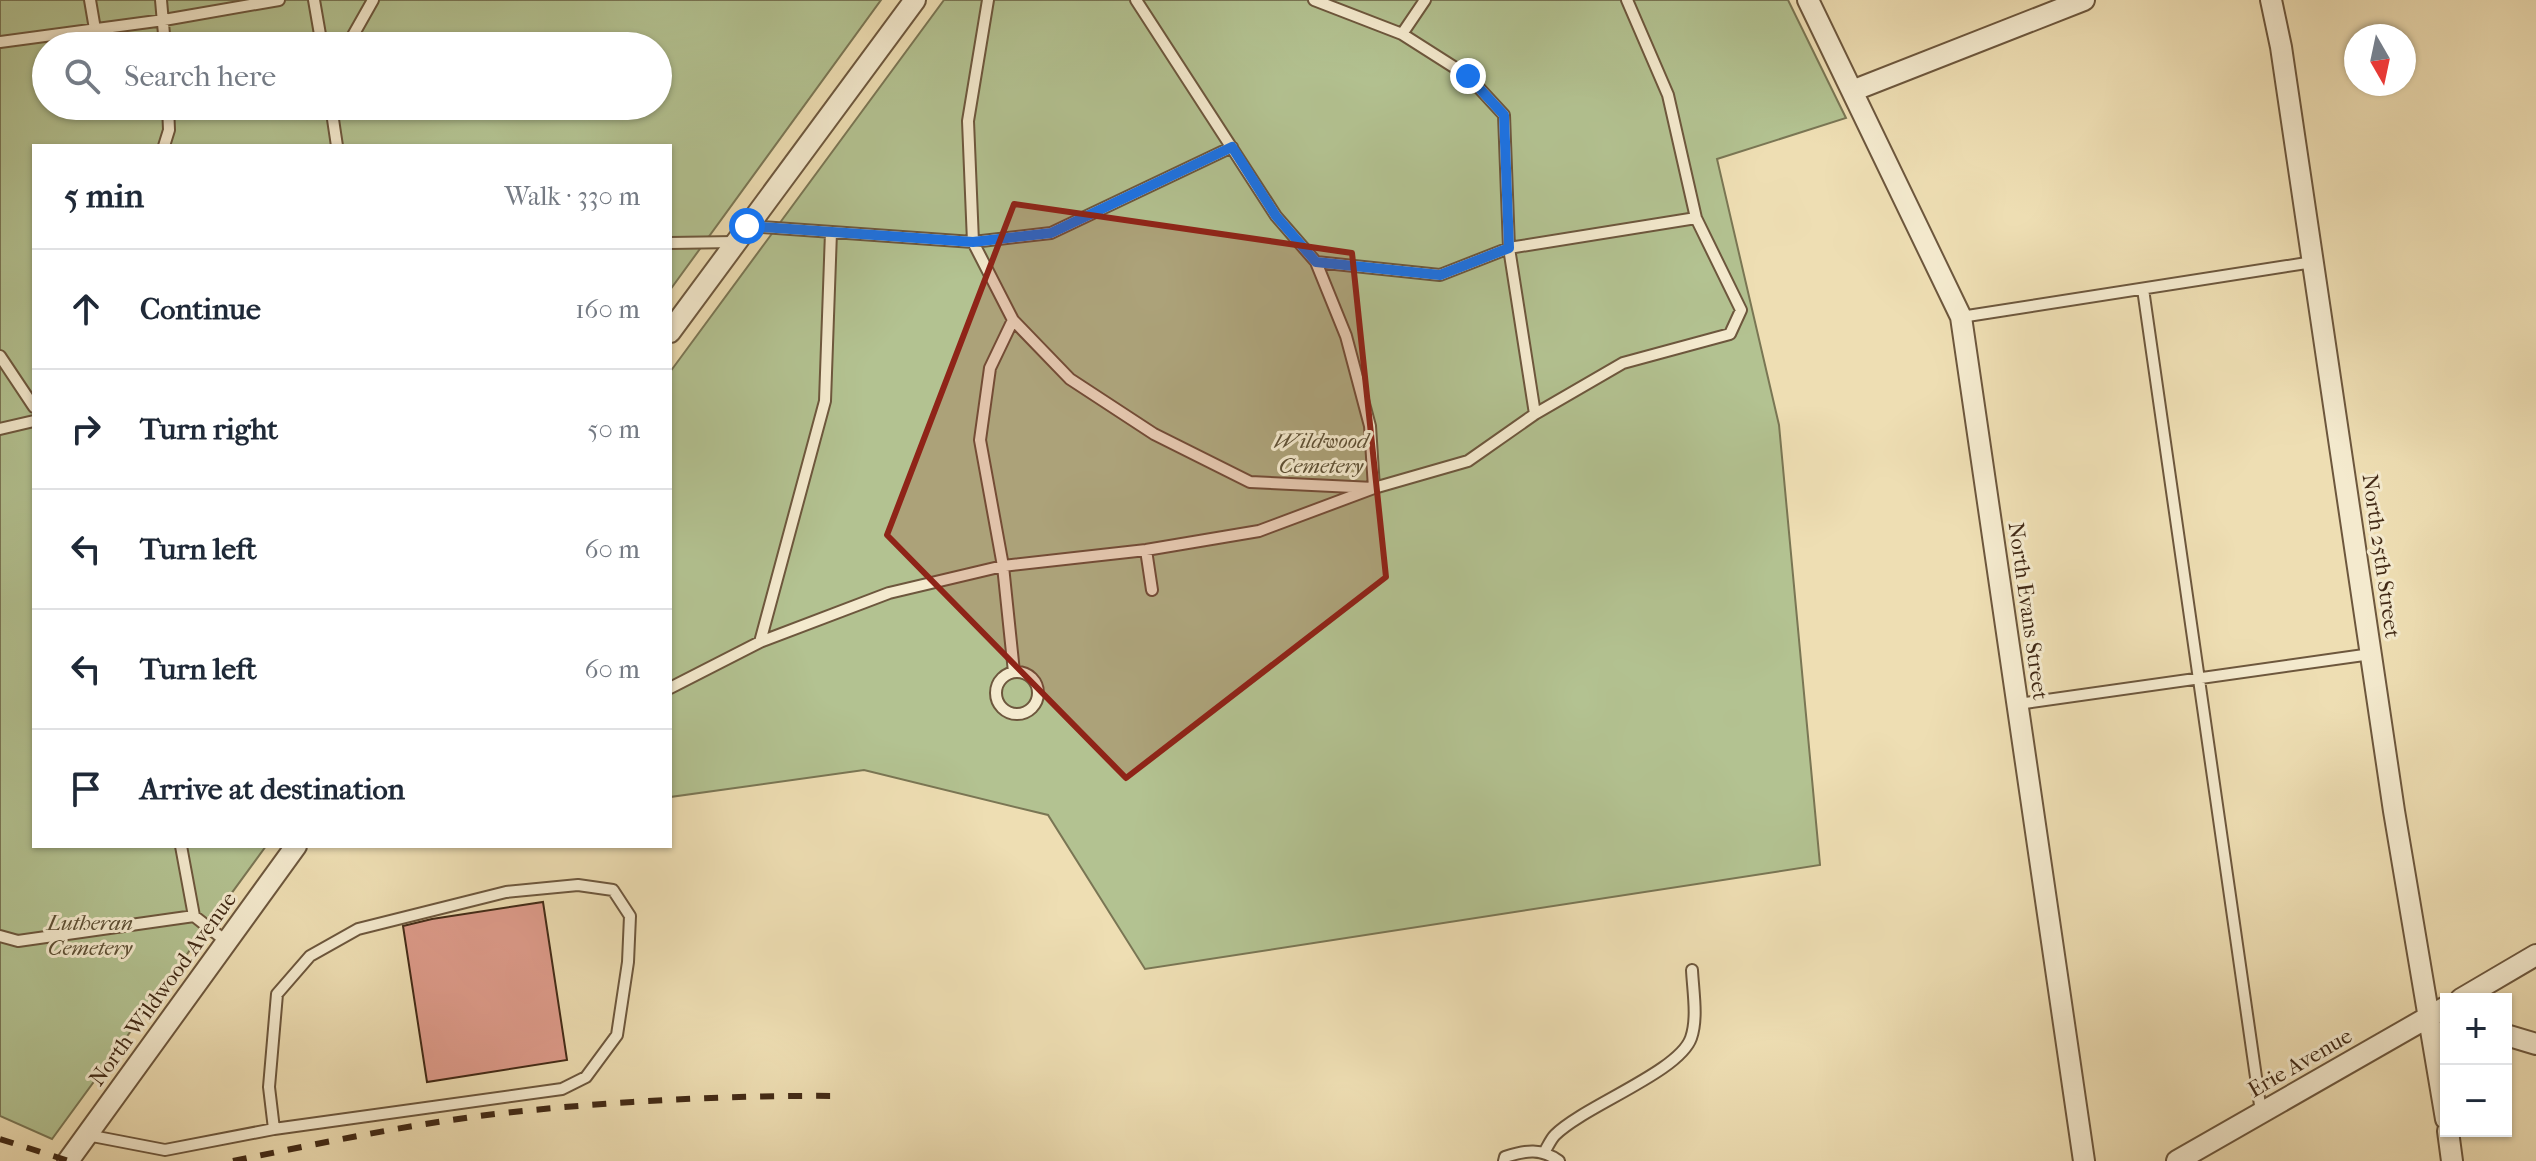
<!DOCTYPE html>
<meta charset="utf-8">
<style>
:root{--surface:#fff;--page:#f6f6f7;--text:#1f2937;--muted:#747a83;--line:#e0e1e3}
body{margin:0;font-family:"IM FELL French Canon",serif;background:var(--page);color:var(--text)}
.controls{position:absolute;right:24px;bottom:24px;display:grid;overflow:hidden;border-radius:0px;box-shadow:0 2px 6px #0004}
.controls button{width:72px;height:72px;display:grid;place-items:center;padding:0;border:0;border-bottom:2px solid var(--line);background:var(--surface);color:var(--text);font:40px sans-serif}
.compass{position:absolute;left:2344px;top:24px;width:72px;height:72px;border-radius:50%;background:var(--surface);box-shadow:0 2px 6px #0004;rotate:171deg}
.stop{position:absolute;width:24px;height:24px;margin:-18px;border:6px solid #1a73e8;border-radius:50%;background:#fff}
.stop.end{background:#1a73e8;border-color:#fff;box-shadow:0 2px 8px #0008}
.list{margin:0;padding:0;list-style:none}
h2{display:flex;justify-content:space-between;align-items:center;height:104px;margin:0;padding:0 32px;font-size:34px}
h2 small{font-size:26px;font-weight:400;color:var(--muted)}
.list li{display:grid;grid-template-columns:52px 1fr auto;gap:24px;align-items:center;box-sizing:border-box;height:120px;padding:0 32px;border-top:2px solid var(--line)}
.list b{display:block;font-size:30px;white-space:nowrap}
.list em{font-size:26px;font-style:normal;color:var(--muted)}
.icon{flex:none;width:44px;height:44px;fill:none;stroke:currentColor;stroke-width:2;stroke-linecap:round;stroke-linejoin:round}
.map{position:relative;flex:none;width:2536px;height:1161px;overflow:hidden}
.search{position:absolute;background:var(--surface);box-shadow:0 2px 6px #0004;left:32px;top:32px;width:640px;height:88px;display:flex;align-items:center;gap:20px;box-sizing:border-box;padding:0 28px;border-radius:44px;color:var(--muted);font-size:30px}
.panel{position:absolute;background:var(--surface);box-shadow:0 2px 6px #0004;left:32px;top:144px;width:640px;height:704px;border-radius:0px}
.map>svg:first-child{display:block}
.green{fill:#b3c291;stroke:#7a7654;stroke-width:2;fill-rule:evenodd}
.building{fill:#df9c8c;stroke:#422a16;stroke-width:2}
.lines{fill:none;stroke-linecap:round;stroke-linejoin:round}
.service-casing{stroke:#6d573d;stroke-width:14}
.minor-casing{stroke:#6d573d;stroke-width:24}
.service{stroke:#f4eace;stroke-width:10}
.minor{stroke:#f4eace;stroke-width:20}
.rail{stroke:#422a16;stroke-width:6;stroke-dasharray:14 14;stroke-linecap:butt}
.route{stroke:#1a73e8;stroke-width:10}
.marked{fill:#8f2418;fill-opacity:0.2;stroke:#8f2418;stroke-width:6;stroke-linejoin:round}
.labels{text-anchor:middle;dominant-baseline:central;stroke-width:6;stroke-linejoin:round;paint-order:stroke}
.park-label{font-size:22px;font-style:italic;fill:#5e5035;stroke:#f4eace}
.street-label{font-size:22px;fill:#422a16;stroke:#f4eace}
</style>
<div class="map">
<svg width="2536" height="1161" viewBox="0 0 2536 1161">
<rect width="100%" height="100%" fill="#eedeb3"/>
<filter id="stains"><feTurbulence type="fractalNoise" baseFrequency=".0025" numOctaves="4"/><feColorMatrix values="0 0 0 0 .2 0 0 0 0 .09 0 0 0 0 .02 0 0 0 .5 -.17"/></filter>
<radialGradient id="worn" r=".72"><stop offset=".6" stop-color="#630" stop-opacity="0"/><stop offset="1" stop-color="#630" stop-opacity=".3"/></radialGradient>
<path class="green" d="M0,0H881L670,290V146H34V846H266L52,1139L0,1116ZM46,46H658V106H46Z
M944,0H1788L1846,118L1717,159L1779,425L1820,865L1145,969L1048,815L864,770L670,797V372Z"/>
<path class="building" d="M543,902L567,1060L427,1082L403,926L432,919Z"/>
<g class="lines">
<defs>
<path id="service" d="M90,0L95,29
M161,0L165,46
M314,0L322,46
M988,0L968,121L973,242L1013,320L1070,379L1154,434L1250,482L1374,488L1370,426L1346,336L1316,262
M1136,0L1276,216L1316,262L1440,275L1509,248L1696,218
M1314,0L1402,34L1468,76L1504,115L1509,248L1535,414
M1402,34L1425,0
M0,42L164,20L279,0
M347,46L373,0
M331,106L337,146
M164,146L169,130L168,106
M747,226L973,242L1051,233L1232,147
M670,243L735,242
M2143,289L2261,1112
M1961,317L2313,262
M1013,320L990,368L980,440L1003,566L1014,672
M0,356L34,407
M0,429L34,421
M1146,550L1152,590
M760,642L825,401L831,232
M996 693a21 21 0 1 1 42 0a21 21 0 1 1-42 0Z
M670,688L760,642L889,593L1003,566L1146,550L1259,531L1374,488L1468,461L1535,414L1623,363L1730,334L1741,310L1696,218L1668,95L1627,0
M2018,704L2371,654
M181,846L194,916
M0,936L18,941L194,916L227,942
M87,1135L165,1150L274,1129L562,1089L586,1077L617,1035L628,962L630,916L613,890L578,885L506,892L358,929L310,956L277,994L269,1087L274,1129
M1545,1151C1548,1146 1551,1139 1555,1135C1584,1106 1679,1072 1691,1038C1698,1018 1693,991 1692,970
M1504,1161L1505,1157C1526,1150 1541,1148 1559,1161"/>
<path id="minor" d="M1808,0L1961,317L2084,1161
M2271,0L2281,47L2394,811L2446,1119
M1852,91L2084,0
M670,332L915,0
M2461,999L2536,955
M2506,1035L2536,1044
M2448,1131L2452,1161
M68,1161L296,846
M2177,1161L2446,1007"/>
</defs>
<use href="#service" class="service-casing"/>
<use href="#minor" class="minor-casing"/>
<use href="#service" class="service"/>
<use href="#minor" class="minor"/>
<path class="rail" d="M0,1139L69,1161
M233,1161C331,1141 434,1119 533,1110C636,1100 740,1095 843,1096"/>
</g>
<g class="lines">
<path class="route" d="M747,226L973,242L1051,233L1232,147L1276,216L1316,262L1440,275L1509,248L1504,115L1468,76"/>
</g>
<path class="marked" d="M1014,204L1352,253L1386,577L1126,778L887,535Z"/>
<g class="labels">
<g class="park-label">
<text x="1321" y="441">Wildwood<tspan x="1321" dy="25">Cemetery</tspan></text>
<text x="90" y="923">Lutheran<tspan x="90" dy="25">Cemetery</tspan></text>
</g>
<g class="street-label">
<text transform="translate(2381 556) rotate(82)">North 25th Street</text>
<text transform="translate(2028 611) rotate(82)">North Evans Street</text>
<text transform="translate(163 989) rotate(-54)">North Wildwood Avenue</text>
<text transform="translate(2300 1063) rotate(-30)">Erie Avenue</text>
</g>
</g>
<rect width="100%" height="100%" filter="url(#stains)"/>
<rect width="100%" height="100%" fill="url(#worn)"/>
</svg>
<div class="controls">
<button>+</button>
<button>−</button>
</div>
<svg class="compass" viewBox="-18 -18 36 36"><path d="M0-13l5 13h-10z" fill="#e53935"/><path d="M0 13l5-13h-10z" fill="#747a83"/></svg>
<div class="stop" style="left:747px;top:226px"></div>
<div class="stop end" style="left:1468px;top:76px"></div>
<div class="search"><svg class="icon" aria-label="search" viewBox="0 0 24 24"><circle cx="10" cy="10" r="6"/><path d="M15 15l6 6"/></svg>Search here</div>
<section class="panel">
<h2>5 min<small>Walk · 330 m</small></h2>
<ul class="list">
<li><svg class="icon" aria-label="ahead" viewBox="0 0 24 24"><path d="M12 20V5M6 11l6-6 6 6"/></svg><div><b>Continue</b></div><em>160 m</em></li>
<li><svg class="icon" aria-label="right" viewBox="0 0 24 24"><path d="M7 20v-9h11M14 6l5 5-5 5"/></svg><div><b>Turn right</b></div><em>50 m</em></li>
<li><svg class="icon" aria-label="left" viewBox="0 0 24 24"><path d="M17 20v-9H6M10 6l-5 5 5 5"/></svg><div><b>Turn left</b></div><em>60 m</em></li>
<li><svg class="icon" aria-label="left" viewBox="0 0 24 24"><path d="M17 20v-9H6M10 6l-5 5 5 5"/></svg><div><b>Turn left</b></div><em>60 m</em></li>
<li><svg class="icon" aria-label="arrive" viewBox="0 0 24 24"><path d="M6 21V4h12l-3 4 3 4H6"/></svg><div><b>Arrive at destination</b></div></li>
</ul>
</section>
</div>
